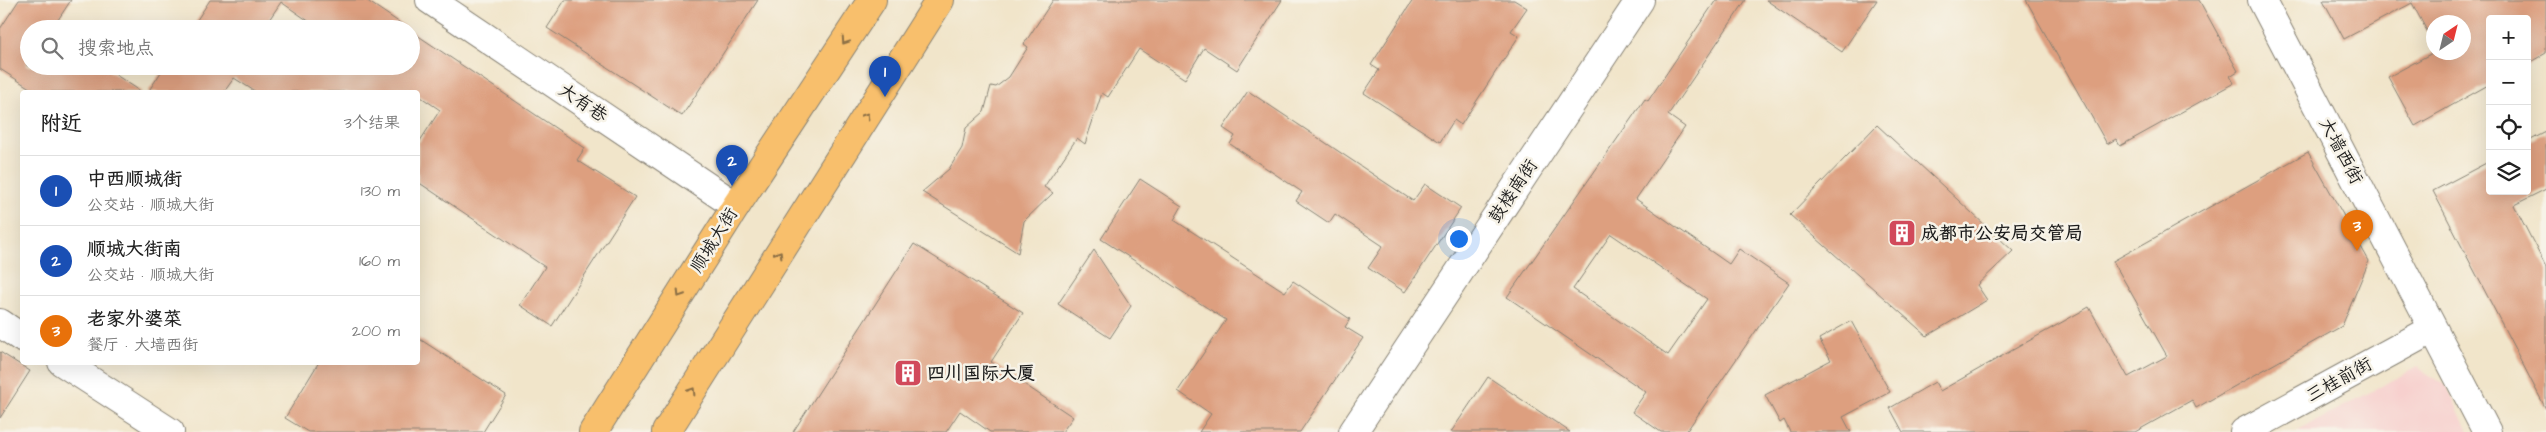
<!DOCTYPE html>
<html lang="zh">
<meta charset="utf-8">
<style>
:root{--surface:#fff;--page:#f2f2f2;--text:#222;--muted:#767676;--line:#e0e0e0;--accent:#111827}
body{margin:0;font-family:"Architects Daughter","LXGW WenKai TC",sans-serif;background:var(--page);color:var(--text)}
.controls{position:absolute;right:15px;top:15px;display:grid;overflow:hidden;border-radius:5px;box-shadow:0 5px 20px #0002}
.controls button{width:45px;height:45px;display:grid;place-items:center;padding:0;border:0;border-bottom:1px solid var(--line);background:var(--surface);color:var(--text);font:25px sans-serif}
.compass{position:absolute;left:2426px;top:15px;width:45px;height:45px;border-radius:50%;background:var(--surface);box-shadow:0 5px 20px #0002;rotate:35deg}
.you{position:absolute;left:1458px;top:238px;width:18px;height:18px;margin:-12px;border:4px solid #fff;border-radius:50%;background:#1a73e8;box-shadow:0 0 0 8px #1a73e833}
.badge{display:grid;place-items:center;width:32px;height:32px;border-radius:50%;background:var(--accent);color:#fff;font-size:16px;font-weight:700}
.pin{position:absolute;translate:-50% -41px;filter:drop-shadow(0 1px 2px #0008)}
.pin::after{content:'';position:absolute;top:26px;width:18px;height:15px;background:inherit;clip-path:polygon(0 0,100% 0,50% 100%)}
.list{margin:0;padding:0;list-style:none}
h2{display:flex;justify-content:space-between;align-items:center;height:65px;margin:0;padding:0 20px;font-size:21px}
h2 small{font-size:16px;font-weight:400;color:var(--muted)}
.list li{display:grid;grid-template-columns:32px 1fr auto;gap:15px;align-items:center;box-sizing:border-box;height:70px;padding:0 20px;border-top:1px solid var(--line)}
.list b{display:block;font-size:19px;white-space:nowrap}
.list p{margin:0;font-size:16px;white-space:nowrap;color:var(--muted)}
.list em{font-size:16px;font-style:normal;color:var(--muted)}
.icon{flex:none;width:28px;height:28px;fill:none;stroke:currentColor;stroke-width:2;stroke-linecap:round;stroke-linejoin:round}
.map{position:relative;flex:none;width:2546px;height:432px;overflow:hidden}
.search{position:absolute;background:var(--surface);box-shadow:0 5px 20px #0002;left:20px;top:20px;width:400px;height:55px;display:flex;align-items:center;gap:12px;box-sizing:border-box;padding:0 18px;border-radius:28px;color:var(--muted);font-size:19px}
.panel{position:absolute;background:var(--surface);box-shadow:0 5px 20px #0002;left:20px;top:90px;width:400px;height:275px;border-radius:5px}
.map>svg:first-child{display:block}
.built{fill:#f7d0ce}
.building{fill:#dd9f7f;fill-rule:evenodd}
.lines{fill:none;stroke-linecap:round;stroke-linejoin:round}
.minor-casing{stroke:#868073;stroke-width:30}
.major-casing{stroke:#868073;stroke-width:30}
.minor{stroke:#fff;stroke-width:28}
.major{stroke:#f8bf6c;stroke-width:28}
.oneway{stroke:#8a6e44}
.labels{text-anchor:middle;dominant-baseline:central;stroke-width:5;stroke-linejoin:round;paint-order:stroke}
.street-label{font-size:18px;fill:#1c1c1c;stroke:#f7f3e8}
.poi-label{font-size:18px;font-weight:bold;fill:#1c1c1c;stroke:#f7f3e8;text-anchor:start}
</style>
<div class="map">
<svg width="2546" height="432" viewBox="0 0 2546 432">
<rect width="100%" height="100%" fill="#f7f3e8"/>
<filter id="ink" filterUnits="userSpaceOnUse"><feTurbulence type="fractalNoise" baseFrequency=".02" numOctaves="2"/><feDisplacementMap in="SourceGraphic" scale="10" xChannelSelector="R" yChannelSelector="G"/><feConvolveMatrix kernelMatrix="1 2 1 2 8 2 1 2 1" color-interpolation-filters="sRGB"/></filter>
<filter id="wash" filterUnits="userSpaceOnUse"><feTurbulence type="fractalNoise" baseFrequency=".0096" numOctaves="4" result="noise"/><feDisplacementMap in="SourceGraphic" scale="20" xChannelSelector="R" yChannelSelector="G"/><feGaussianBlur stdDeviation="1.12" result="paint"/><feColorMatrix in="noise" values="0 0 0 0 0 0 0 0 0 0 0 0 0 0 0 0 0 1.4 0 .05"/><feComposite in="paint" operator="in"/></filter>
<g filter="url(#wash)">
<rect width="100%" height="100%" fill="#f1e5ca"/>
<path class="built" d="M2417,367L2447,386L2468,432H2296Z"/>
<g id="blocks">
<path class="building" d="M19,0H71L52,29H29L27,66H102L142,92H36L0,69V29Z
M210,0H366L409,29H320L281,2L263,29H191Z
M565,0H758L682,116L547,28Z
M1053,0H1282L1237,70L1204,48L1185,79L1139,49L1108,97L1102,93L1085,144L1077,138L1044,187L1053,193L1024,221L1018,253L922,192L949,169L962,148L966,128L984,112L991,86L996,87L1009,77L1028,47L1024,44Z
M1413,0H1514L1527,8L1511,31L1519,36L1461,125L1454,120L1440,142L1364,93L1379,70L1371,65Z
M1716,0H1746L1668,115L1685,127L1636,199L1729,264L1739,249L1789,283L1686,432H1661L1632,412L1646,392L1507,297L1645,99L1648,101ZM1611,234L1707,299L1668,355L1573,289Z
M1766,0H1877L1842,52Z
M2026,0H2199L2238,71L2230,76L2234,83L2120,146L2116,139L2107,144Z
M2323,0H2546V53L2527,64V19H2490V84L2415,126L2388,77L2434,52H2464V22H2434V44L2412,3L2344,39Z
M411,31L585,148L577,160L635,197L552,326L520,305L545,267L418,182V144L440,110L418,95V92H256L234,78L224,92H148L165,66H411Z
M1248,91L1413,201L1425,184L1461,208L1405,292L1368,268L1383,246L1335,214L1329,223L1296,201L1302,192L1230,144L1235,136L1223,128Z
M1877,125L2013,251L1977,285L1987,300L1927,336L1790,215Z
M2546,132V189L2514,205L2546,267V409L2433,191L2490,161V191H2527V142Z
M2308,152L2369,261L2342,326L2196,408L2192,400L2135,432H1903L1890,408L1935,382L1940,391L2089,307L2128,377L2167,356L2113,261Z
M1140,179L1182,206L1174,220L1285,292L1293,281L1350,319L1345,327L1363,338L1300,432H1199L1211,414L1178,391L1226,320L1101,239Z
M914,244L1023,313L991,362L1073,417L1062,432H990L960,411L946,432H793Z
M1094,250L1131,306L1110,338L1058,304Z
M1851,321L1890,392L1843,417L1851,432H1790L1784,420L1780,423L1765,395L1831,360L1819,339Z
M418,338L506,395L483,432H308L285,418L319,362H418Z
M0,352L30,371L0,418Z
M1488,377L1570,432H1451Z"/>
</g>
</g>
<g filter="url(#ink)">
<use href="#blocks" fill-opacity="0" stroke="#868073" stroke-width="1"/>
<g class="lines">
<defs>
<path id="minor" d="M430,0L736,206
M2262,0L2487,432
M0,323L22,338
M62,362L170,432
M1353,432L1640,0
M2244,432L2433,329"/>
<path id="major" d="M593,432L736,206L872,0
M666,432L940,0"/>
</defs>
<use href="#minor" class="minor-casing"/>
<use href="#major" class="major-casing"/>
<use href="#minor" class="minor"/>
<use href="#major" class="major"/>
</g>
<defs><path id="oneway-chevron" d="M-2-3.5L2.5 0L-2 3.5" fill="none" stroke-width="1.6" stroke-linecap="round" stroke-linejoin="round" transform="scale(1.25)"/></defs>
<g class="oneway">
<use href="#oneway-chevron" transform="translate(845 41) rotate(124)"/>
<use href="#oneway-chevron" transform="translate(866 116) rotate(-58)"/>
<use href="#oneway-chevron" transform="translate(779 254) rotate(-58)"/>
<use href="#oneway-chevron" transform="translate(680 294) rotate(122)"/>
<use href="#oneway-chevron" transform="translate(692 391) rotate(-58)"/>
</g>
</g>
<defs>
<symbol id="building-square" viewBox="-11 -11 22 22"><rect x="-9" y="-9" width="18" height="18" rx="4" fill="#d1495b" stroke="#f7f3e8"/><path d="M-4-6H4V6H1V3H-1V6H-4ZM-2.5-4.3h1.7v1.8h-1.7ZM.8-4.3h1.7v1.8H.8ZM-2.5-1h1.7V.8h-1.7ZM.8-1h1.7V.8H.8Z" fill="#fff"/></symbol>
</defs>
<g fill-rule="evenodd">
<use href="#building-square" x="1886" y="217" width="32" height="32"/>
<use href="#building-square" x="892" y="357" width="32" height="32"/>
</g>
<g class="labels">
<g class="street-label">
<text transform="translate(583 103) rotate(34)">大有巷</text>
<text transform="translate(2341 151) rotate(62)">大墙西街</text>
<text transform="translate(1513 191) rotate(-56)">鼓楼南街</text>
<text transform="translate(714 240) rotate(-58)">顺城大街</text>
<text transform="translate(2339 380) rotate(-29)">三桂前街</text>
</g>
<g class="poi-label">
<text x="1921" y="233">成都市公安局交管局</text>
<text x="927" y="373">四川国际大厦</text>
</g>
</g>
</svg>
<div class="controls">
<button>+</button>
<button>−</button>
<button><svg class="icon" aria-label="locate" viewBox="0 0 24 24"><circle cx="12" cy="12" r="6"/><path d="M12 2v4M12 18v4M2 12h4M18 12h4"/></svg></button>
<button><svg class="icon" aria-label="layers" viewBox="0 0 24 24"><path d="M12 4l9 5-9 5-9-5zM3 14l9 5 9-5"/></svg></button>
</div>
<svg class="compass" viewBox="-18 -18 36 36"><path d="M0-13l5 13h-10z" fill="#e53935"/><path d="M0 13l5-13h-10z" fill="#767676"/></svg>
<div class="you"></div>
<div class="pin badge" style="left:885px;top:97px;background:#1a4fb4">1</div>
<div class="pin badge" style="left:732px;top:186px;background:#1a4fb4">2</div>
<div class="pin badge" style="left:2357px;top:251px;background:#e8710a">3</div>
<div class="search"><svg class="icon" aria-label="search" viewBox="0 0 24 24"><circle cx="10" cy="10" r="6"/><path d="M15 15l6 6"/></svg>搜索地点</div>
<section class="panel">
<h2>附近<small>3个结果</small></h2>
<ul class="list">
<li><span class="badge" style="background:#1a4fb4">1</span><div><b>中西顺城街</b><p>公交站 · 顺城大街</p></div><em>130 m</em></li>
<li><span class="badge" style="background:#1a4fb4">2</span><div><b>顺城大街南</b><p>公交站 · 顺城大街</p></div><em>160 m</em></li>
<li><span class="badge" style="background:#e8710a">3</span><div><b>老家外婆菜</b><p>餐厅 · 大墙西街</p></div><em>200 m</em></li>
</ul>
</section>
</div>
